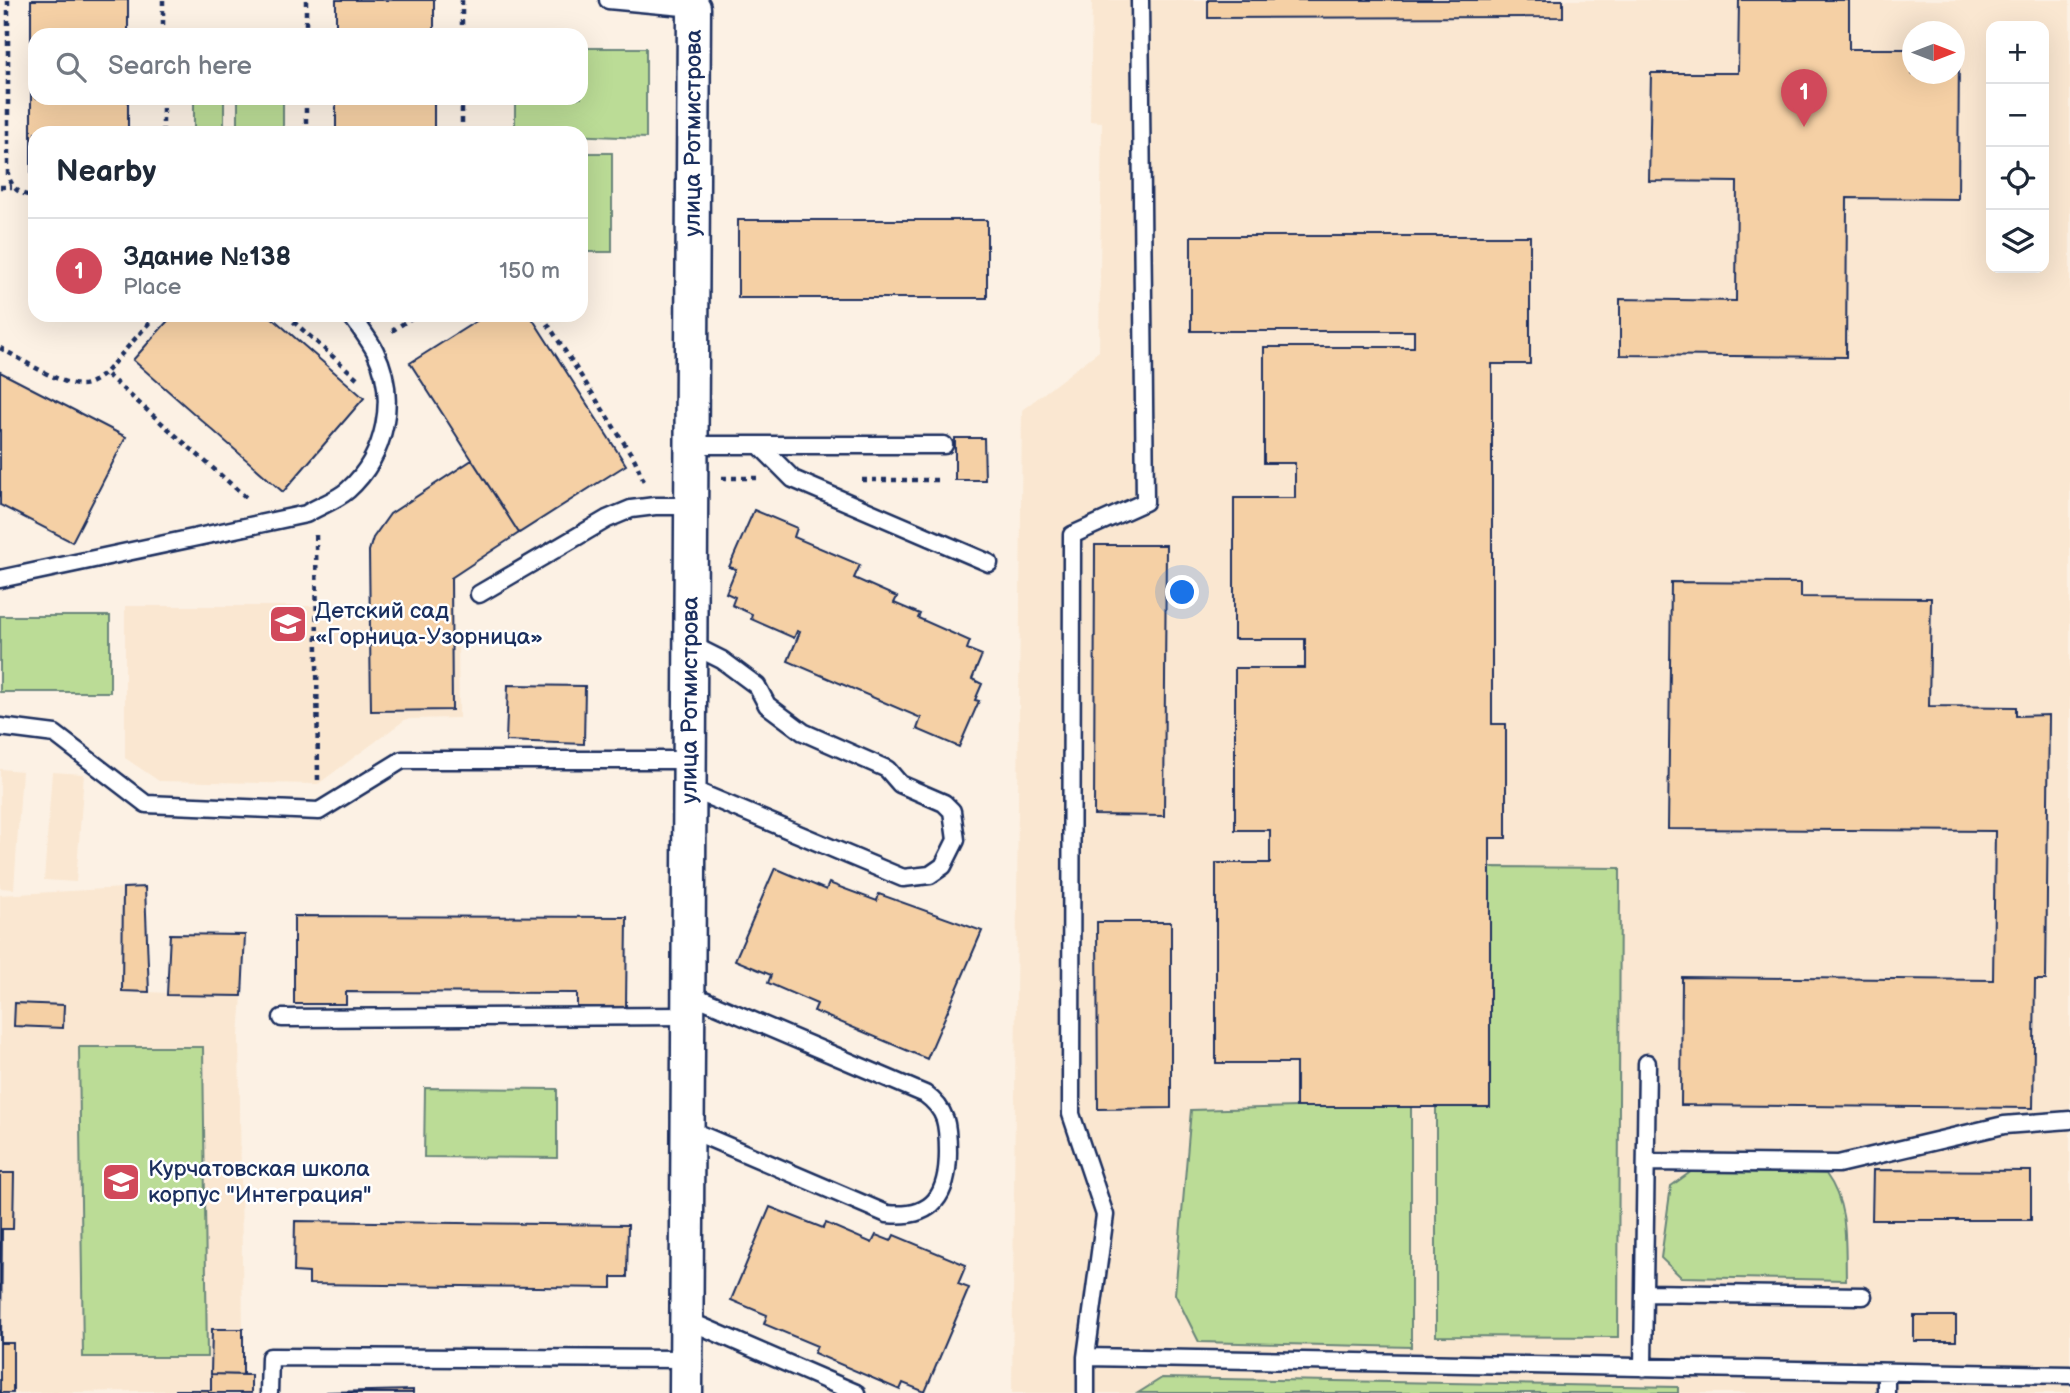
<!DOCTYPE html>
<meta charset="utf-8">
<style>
:root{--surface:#fff;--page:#f2f2f3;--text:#1f2937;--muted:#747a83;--line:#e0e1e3;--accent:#d1495b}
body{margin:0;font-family:"Balsamiq Sans",sans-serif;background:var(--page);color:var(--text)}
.controls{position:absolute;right:21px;top:21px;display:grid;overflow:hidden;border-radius:14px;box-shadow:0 7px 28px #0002}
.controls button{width:63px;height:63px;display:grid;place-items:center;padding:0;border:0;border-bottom:2px solid var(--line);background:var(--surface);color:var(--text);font:35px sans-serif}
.compass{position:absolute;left:1902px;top:21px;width:63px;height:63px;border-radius:50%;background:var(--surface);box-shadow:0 7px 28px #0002;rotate:90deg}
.you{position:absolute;left:1183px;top:593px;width:24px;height:24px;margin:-18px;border:5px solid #fff;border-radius:50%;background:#1a73e8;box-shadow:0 0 0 10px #1a73e833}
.badge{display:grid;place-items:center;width:46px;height:46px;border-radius:50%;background:var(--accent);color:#fff;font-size:23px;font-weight:700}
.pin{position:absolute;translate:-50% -58px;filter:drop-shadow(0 2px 4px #0008)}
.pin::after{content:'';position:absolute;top:37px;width:24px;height:21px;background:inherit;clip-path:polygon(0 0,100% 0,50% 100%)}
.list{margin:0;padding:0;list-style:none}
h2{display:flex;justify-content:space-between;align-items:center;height:91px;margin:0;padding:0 28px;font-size:30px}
h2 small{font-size:23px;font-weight:400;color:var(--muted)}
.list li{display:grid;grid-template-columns:46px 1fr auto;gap:21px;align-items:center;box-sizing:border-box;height:105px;padding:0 28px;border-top:2px solid var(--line)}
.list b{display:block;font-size:26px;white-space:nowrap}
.list p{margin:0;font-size:23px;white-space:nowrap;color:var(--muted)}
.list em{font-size:23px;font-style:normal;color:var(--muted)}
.icon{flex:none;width:38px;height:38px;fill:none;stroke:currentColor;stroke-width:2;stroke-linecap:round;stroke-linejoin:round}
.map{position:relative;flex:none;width:2070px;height:1393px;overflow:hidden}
.search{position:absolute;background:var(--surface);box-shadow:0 7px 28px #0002;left:28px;top:28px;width:560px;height:77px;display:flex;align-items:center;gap:18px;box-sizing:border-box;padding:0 24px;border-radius:21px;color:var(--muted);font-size:26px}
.panel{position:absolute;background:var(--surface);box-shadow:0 7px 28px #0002;left:28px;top:126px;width:560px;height:196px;border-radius:21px}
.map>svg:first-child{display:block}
.built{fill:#fae7d1;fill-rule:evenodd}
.green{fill:#bbdc96;stroke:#6b867a;stroke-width:2}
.building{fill:#f5d0a5;stroke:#1b2f5e;stroke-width:2}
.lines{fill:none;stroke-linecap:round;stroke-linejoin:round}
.lane-casing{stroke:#1b2f5e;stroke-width:21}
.street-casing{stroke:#1b2f5e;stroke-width:37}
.path{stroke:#1b2f5e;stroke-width:4.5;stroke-dasharray:5 5;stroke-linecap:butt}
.lane{stroke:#fff;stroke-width:16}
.street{stroke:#fff;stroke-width:32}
.labels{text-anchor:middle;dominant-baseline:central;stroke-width:5;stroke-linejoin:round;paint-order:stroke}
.street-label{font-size:23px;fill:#1b2f5e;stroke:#fff}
.poi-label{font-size:23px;fill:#1b2f5e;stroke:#fff;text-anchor:start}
</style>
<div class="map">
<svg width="2070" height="1393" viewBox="0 0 2070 1393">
<rect width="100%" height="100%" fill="#fcf1e4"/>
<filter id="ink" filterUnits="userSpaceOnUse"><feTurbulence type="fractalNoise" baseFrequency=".0143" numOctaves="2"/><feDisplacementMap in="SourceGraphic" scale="14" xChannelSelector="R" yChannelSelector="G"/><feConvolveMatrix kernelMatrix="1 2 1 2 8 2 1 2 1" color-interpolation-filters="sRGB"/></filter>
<g filter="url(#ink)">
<path class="built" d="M1092,0H2070V1393H1012L1022,410L1099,351L1102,122L1090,121ZM1991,26H2044V268H1991ZM1912,32H1954V74H1912Z
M472,460L519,533L451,578V642H458L459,718L406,719L318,784L159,781L125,758V606H369V551L381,524L401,506Z
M0,769L22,771L14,889L0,888Z
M52,772L84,774L76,882L44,880Z
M123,888L122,991L242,996L239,1035L243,1329H212L211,1390L0,1393V895Z"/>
<path class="green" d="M581,48H646V138L515,133V98H581Z
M194,98H224V133H194Z
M238,98H283V131H238Z
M581,153H612V252H581Z
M0,616H110V692H0Z
M1490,867L1620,868L1618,1337L1436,1336V1107H1490Z
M79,1047H203L207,1357H83Z
M425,1088L557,1089V1158L424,1157Z
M1296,1107H1411V1347L1199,1342L1175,1294L1191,1110Z
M1692,1171L1826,1174C1849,1205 1845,1243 1846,1280L1681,1277L1661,1258L1671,1186Z
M1162,1378L1678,1387V1393H1138Z"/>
<path class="building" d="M31,0H128V35H35V98H128V133H35V173H31Z
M336,0H434V35H336Z
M1208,0H1563V17L1208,18Z
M1739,0H1849V49H1912V74H1954V49L1959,50L1958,199L1847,198L1846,357L1620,355V299L1736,301L1737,182L1649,181L1651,73H1738Z
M336,98H434V133H336Z
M738,220H987V298H738Z
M1191,236H1530V364H1492V724H1506V838H1490V1107H1296V1063H1216V863H1270V830H1235V668H1305V639H1234V498H1295V463H1264V347H1414V331H1191Z
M173,315H269L364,398L283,492L133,360Z
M486,315H530L626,465L519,533L410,363Z
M0,372L126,437L72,542L0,505Z
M955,438H984L985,480H955Z
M472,460L519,533L451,578L452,710L371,711L369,551L373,538L390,514Z
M754,510L797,528L794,537L860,565L854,578L897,597L894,603L920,614L918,618L970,641L967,649L982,655L972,679L982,684L975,700L979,701L959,747L917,729L921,718L788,661L800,632L797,631L794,638L751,619L752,614L732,605L735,597L726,593L736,569L729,567Z
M1095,545H1166L1164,816L1094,815Z
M1671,582L1801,583V597L1931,598L1929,706L2016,707V716L2049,715L2046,980H2035L2033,1108L1681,1105L1682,977L1993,980L1995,831L1668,829Z
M508,685L585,686L584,744L506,741Z
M775,868L826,890L829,883L877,901L879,894L982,931L927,1059L814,1011L817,1004L768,983L771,975L735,960Z
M145,887L149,992L122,991L123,888Z
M294,916L627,917L626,1007H577V993L346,992V1004H294Z
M1097,922H1171V1108L1098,1109Z
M170,934L245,935L242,996L167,995Z
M15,1003L64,1005L63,1028L14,1026Z
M1873,1170L2031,1171V1220H1872Z
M0,1173H14L13,1229H2L1,1343H13V1393H0Z
M770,1207L823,1228L826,1223L872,1243L876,1235L891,1241L894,1235L966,1265L958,1284L969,1288L925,1392L903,1383L900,1390L814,1353L817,1346L764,1324L767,1315L731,1300Z
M295,1221L628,1225L627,1277H612V1288L309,1284V1273L294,1272Z
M1914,1316H1956V1341H1914Z
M212,1329H243V1375L211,1374Z
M211,1374L251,1375V1393H176V1390H211Z
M413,1390V1393H327V1392Z"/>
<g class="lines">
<defs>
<path id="lane" d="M608,0L694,8V1
M694,445H944
M759,445L793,479L989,563
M0,579L306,514C319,506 337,500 348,490C386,456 398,397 375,351C369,339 359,327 351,315
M479,594L607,519L631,509L655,506H693
M0,727L55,734L146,804L319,811L402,760H691
M691,789L903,878L930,875L943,866L956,840L952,811L944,803L900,784L887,769L803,732L767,705L757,686L722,660L692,645
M282,1018L690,1016
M688,1129L887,1214C934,1219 948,1194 948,1152C948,1125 947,1110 925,1094L690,994
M1646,1162L1838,1164L2004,1125L2070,1120
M1644,1293L1863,1296
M687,1320L856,1393
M1086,1357L1105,1215L1071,1114L1072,535L1145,502L1140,0
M1643,1368L1647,1063
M269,1393L270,1357L687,1359
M1086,1393V1357L2070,1375
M1886,1393V1372"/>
<g id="street">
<path id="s1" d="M686,1393L694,8"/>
</g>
</defs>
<use href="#lane" class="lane-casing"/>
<use href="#street" class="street-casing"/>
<path class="path" d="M8,0V175C13,189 19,195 35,196
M163,0V35
M306,0V35
M462,0V35
M163,98V133
M306,98V133
M462,98V133
M0,187H12
M156,315L105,373L249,500
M286,315L357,378
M542,315L635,460L645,484
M392,331L416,315
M0,348C20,358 60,385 81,385C90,385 98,379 105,373
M722,478H758
M862,480H941
M316,535L318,782"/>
<use href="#lane" class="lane"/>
<use href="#street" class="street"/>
</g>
</g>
<defs>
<symbol id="school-square" viewBox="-11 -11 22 22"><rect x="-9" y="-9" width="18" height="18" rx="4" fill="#d1495b" stroke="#fff"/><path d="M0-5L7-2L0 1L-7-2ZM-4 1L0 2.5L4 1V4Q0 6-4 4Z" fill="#fff"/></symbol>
</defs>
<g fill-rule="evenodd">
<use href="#school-square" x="266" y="602" width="44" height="44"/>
<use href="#school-square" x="99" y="1160" width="44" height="44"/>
</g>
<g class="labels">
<g class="street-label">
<text stroke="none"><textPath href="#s1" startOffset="1260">улица Ротмистрова</textPath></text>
<text stroke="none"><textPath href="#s1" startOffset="693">улица Ротмистрова</textPath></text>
</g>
<g class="poi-label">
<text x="315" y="611">Детский сад<tspan x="315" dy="26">«Горница-Узорница»</tspan></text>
<text x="148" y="1169">Курчатовская школа<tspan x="148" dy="26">корпус "Интеграция"</tspan></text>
</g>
</g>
</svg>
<div class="controls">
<button>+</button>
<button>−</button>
<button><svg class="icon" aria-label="locate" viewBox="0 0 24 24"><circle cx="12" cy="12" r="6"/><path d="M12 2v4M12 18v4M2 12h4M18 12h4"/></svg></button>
<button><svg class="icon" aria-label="layers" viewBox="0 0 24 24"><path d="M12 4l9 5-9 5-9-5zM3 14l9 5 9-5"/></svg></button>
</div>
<svg class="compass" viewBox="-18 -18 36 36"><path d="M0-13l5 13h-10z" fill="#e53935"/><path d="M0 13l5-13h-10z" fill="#747a83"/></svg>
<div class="you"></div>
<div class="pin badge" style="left:1804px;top:127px">1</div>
<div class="search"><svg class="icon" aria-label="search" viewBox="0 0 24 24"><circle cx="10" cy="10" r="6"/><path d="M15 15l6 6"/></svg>Search here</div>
<section class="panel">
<h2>Nearby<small></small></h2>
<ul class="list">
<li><span class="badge">1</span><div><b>Здание №138</b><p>Place</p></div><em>150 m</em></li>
</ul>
</section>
</div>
